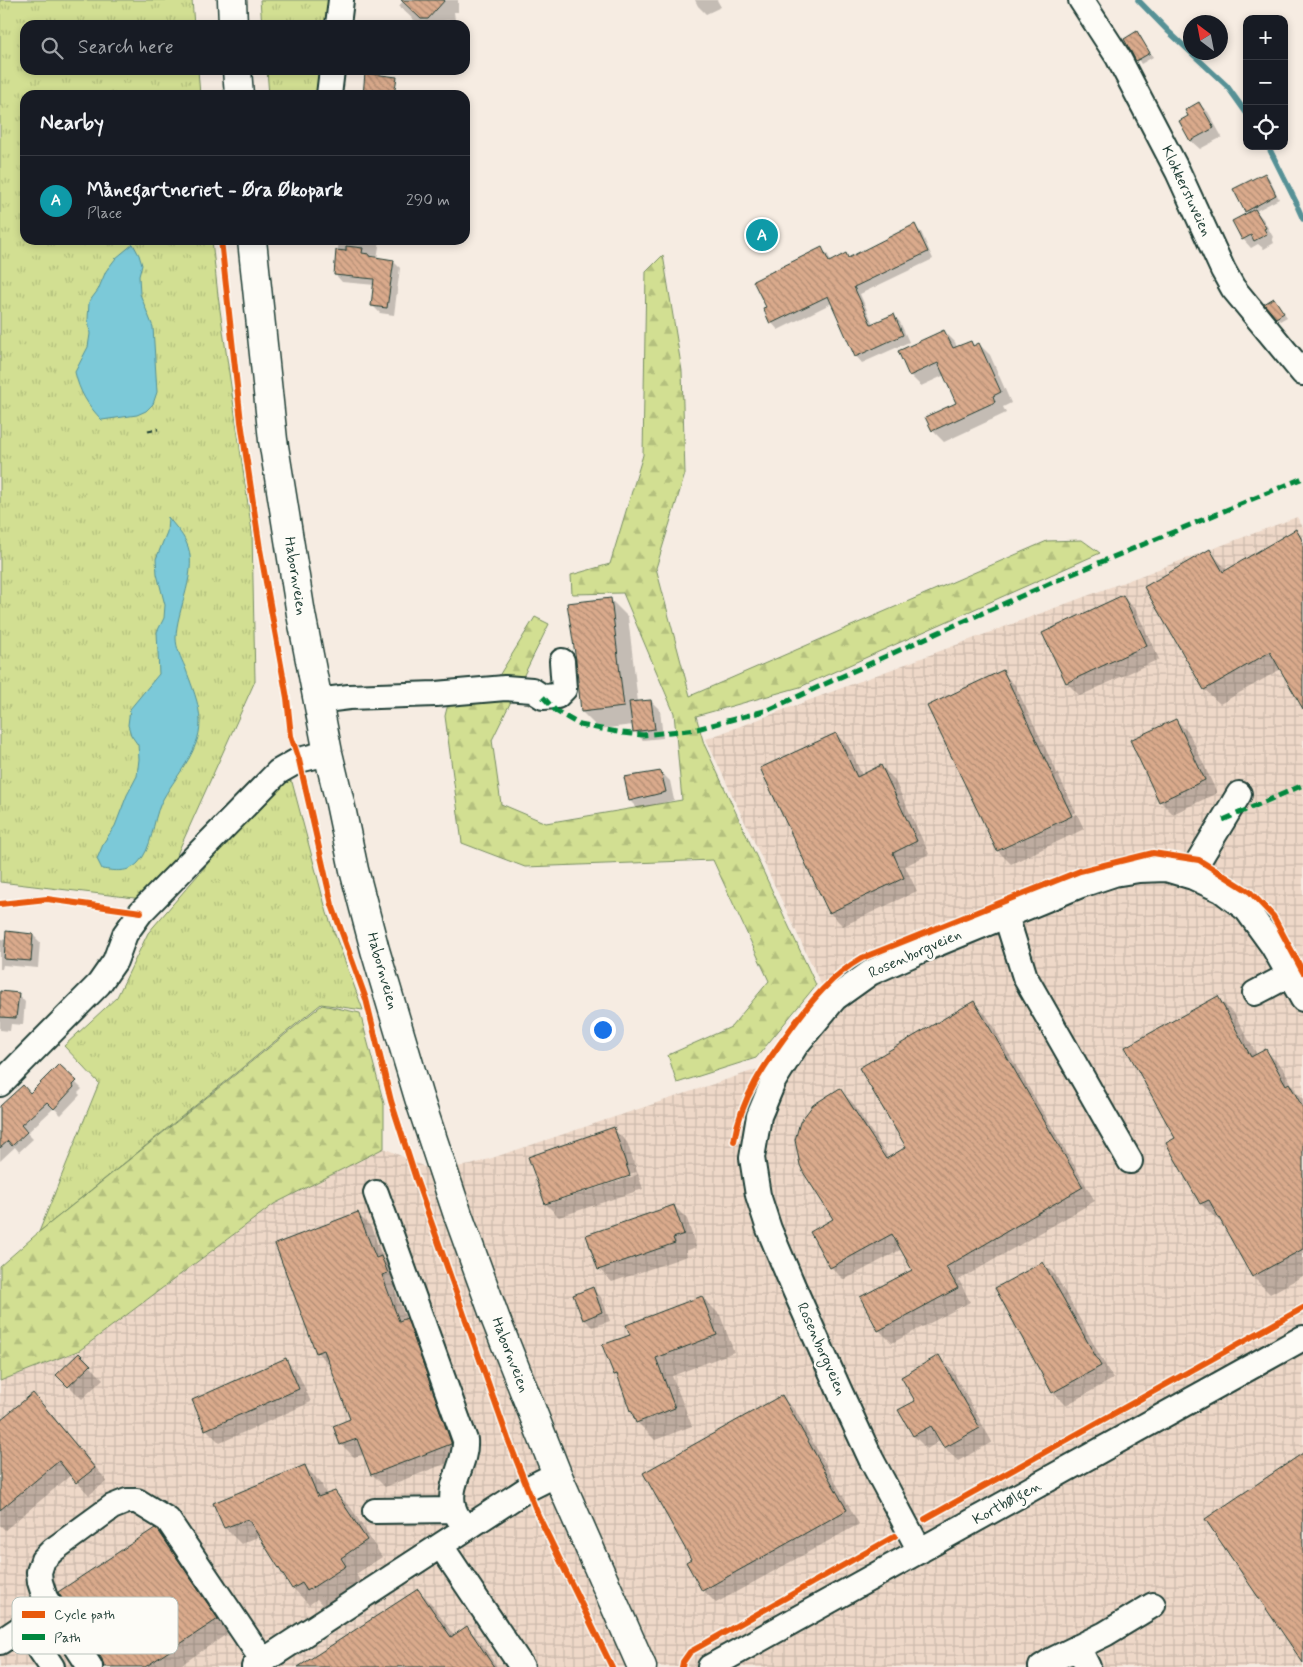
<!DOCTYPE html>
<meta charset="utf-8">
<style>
:root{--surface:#171b24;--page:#242831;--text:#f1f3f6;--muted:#9ea1a6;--line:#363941;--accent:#b45309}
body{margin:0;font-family:Mynerve,sans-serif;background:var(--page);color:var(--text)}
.controls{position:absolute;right:15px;top:15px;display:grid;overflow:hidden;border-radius:10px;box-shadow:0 2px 8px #0003}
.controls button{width:45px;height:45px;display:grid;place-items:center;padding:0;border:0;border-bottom:1px solid var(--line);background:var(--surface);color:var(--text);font:25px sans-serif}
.compass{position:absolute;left:1183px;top:15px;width:45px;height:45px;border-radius:50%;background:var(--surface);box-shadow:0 2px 8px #0003;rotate:328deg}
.you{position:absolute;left:602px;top:1029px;width:18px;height:18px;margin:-12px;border:4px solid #fff;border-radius:50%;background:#1a73e8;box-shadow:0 0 0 8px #1a73e833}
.badge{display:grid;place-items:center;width:32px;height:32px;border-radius:50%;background:var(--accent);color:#fff;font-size:16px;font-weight:700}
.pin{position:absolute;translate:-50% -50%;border:2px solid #fff;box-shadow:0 1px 5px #0006}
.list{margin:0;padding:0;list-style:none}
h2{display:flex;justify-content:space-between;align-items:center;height:65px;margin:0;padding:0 20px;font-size:21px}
h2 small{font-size:16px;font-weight:400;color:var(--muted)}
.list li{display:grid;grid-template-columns:32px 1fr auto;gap:15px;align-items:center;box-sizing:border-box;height:90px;padding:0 20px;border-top:1px solid var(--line)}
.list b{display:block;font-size:19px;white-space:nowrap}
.list p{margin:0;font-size:16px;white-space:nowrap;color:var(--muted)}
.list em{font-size:16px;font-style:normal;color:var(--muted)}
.icon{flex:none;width:28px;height:28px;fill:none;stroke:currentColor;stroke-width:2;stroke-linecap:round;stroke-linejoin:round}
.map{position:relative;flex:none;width:1303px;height:1667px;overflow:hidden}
.search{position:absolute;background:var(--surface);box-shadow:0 2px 8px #0003;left:20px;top:20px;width:450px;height:55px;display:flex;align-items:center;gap:12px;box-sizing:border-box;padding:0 18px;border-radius:15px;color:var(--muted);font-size:19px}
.panel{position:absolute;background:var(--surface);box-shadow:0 2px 8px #0003;left:20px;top:90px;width:450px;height:155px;border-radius:15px}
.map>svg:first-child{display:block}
.industrial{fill:url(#industrial-grid)}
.grass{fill:url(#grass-tufts);stroke:#788e63}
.forest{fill:url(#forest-firs);stroke:#788e63}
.water{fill:#7bc9d8;stroke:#569196}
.shadow{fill:#0003;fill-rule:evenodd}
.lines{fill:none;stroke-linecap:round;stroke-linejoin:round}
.stream{stroke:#569196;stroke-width:5.5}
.building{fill:url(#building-back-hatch);stroke:#1f3d34}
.minor-casing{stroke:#1f3d34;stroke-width:28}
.highway-casing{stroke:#1f3d34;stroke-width:31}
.path{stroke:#1f3d34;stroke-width:3;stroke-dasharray:5 4;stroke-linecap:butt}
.minor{stroke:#fdfcf7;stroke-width:24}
.highway{stroke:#fdfcf7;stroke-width:28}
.quiet{stroke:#00873e;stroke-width:5;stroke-dasharray:10 5;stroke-linecap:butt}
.cycleway-casing{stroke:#fdfcf7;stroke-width:9}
.cycleway{stroke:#e8590c;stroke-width:6}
.labels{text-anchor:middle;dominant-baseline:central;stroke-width:5;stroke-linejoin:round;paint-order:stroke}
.street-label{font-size:15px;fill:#1f3d34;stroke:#fdfcf7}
.key{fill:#fdfcf7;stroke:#bac3bc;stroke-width:1}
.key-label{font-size:14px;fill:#1f3d34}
</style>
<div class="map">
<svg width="1303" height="1667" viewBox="0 0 1303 1667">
<defs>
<pattern id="industrial-grid" width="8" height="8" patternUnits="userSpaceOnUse" patternTransform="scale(1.25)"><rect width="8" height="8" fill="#eed8c8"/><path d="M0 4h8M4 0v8" fill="none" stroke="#ccbaac"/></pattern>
<pattern id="grass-tufts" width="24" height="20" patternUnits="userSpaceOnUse" patternTransform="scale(1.25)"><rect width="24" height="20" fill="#d2df92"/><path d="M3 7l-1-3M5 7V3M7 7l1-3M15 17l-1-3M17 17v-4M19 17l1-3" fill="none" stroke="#b4c07e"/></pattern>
<pattern id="forest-firs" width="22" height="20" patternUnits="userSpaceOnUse" patternTransform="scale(1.25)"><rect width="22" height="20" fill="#d2df92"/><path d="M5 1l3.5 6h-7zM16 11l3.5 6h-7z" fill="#b4c07e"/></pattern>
<pattern id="building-back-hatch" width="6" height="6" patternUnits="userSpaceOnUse" patternTransform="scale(1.25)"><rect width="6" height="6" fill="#daaa8c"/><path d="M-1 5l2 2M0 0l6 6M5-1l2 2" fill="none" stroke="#b08c73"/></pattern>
</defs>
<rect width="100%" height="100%" fill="#f6ece2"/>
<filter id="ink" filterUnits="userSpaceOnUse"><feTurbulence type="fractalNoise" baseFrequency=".02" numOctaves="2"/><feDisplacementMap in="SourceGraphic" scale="10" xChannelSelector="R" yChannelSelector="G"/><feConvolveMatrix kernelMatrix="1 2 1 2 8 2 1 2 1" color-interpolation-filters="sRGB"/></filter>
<g filter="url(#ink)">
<path class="industrial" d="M1297,517L1303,527V1667H0V1381L80,1350L274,1204L384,1148L431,1170L471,1165L764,1067L824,991L706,739Z"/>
<path class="grass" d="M0,0H192L194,25H25V70H198L200,95H25V240H212L218,296L252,532L255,681L165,881L143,899L0,882Z
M260,0H335L330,25H262Z
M267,70H322L318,95H269Z
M285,780L292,782L327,913L363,1010L321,1004L39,1232L99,1083L64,1046L117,997L148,933L272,789Z"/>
<path class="forest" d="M663,255L682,371L685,474L656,568L690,696L1047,541L1082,540L1100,553L800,687L696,716L704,744L816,985L756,1058L677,1083L668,1055L731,1027L769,981L713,860L525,867L462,843L445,716L453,684L497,679L535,617L549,624L492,740L501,804L546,823L682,800L674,713L623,593L572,594L571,575L610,564L643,455L646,272Z
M322,1005L360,1013L384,1104V1148L274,1204L80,1350L0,1381V1266L39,1232Z"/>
<path class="water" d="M133,244L139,255L142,265L139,276L140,294L153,327L157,392L153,404L146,411L137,415L102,420C88,406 79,391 75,372L88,347L90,334L88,319L89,302L98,290L106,271L116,258Z
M168,517C174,525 182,533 186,542C200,569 176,610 176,638C176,648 181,658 185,667C191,684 200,704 200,722C200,753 174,777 161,803C152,822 153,848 138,863C128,873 115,871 102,869L97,859L104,842L115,826L127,795L137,776L139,759L138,745L131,735L128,725L130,709L159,674L157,632L164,618L165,605L157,574L156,559L167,532Z"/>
<path class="shadow" d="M404,0H458V12H454L455,20L442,21L438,25H429L425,21L416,22L399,6Z
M695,0H717L721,7L706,14L698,6Z
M1140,37L1153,57L1141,64L1126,40Z
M1199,104L1208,112L1222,137L1200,149L1191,141L1181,121L1190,116Z
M1265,175L1269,178L1279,199L1256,211L1263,219L1273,237L1272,238L1274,243L1264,249L1258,244L1251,248L1243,239L1248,214L1246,211Z
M914,226L921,232L933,259L860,294L873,324L893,315L900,322L909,342L862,363L856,356L832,303L778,330L772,323L764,309L821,248L828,255L831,262L845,255L849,258Z
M339,240H380L377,259L393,261L400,268L394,315L380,313L373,306L375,285L342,282L335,274Z
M1274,299L1287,317L1280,321L1276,317Z
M944,331L955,342L957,348L971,342L975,346L979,344L990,355L1011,403L1003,407L1006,413L944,442L933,431L958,404L945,375L921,386L910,375Z
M1296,531L1303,538V707L1281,669L1220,704L1205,690L1145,588L1209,550L1227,570Z
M1122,596L1136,610L1159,659L1080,696L1067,683L1044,634Z
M610,599L628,617L638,702L651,701L660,710L663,738L643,740L634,731L633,725L599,729L582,712Z
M1002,672L1015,685L1076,812L1001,848V850L1077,814L1084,829L1011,864L998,851Z
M1176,720L1189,733L1217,793L1173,814L1160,801Z
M836,734L849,747L862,775L881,766L894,779L929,854L905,866L917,891L843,926L830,913L762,769Z
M661,772L670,781L674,800L638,809L630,801Z
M33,935L40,942L38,968L3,965L2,969H0V939L7,940Z
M0,992L18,994L25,1002L23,1025L11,1024L10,1031L0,1030Z
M1218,998L1235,1015L1257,1055L1265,1050L1283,1068L1296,1092L1303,1099V1276L1270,1294L1253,1277L1222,1220L1219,1221L1201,1204L1168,1143L1177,1139Z
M974,1003L987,1016L1095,1201L959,1280L970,1302L892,1343L879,1330L914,1270L902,1249L844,1280L831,1267L835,1219L840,1090L853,1103L889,1159L907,1147Z
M59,1066L82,1089L78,1093L80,1095L61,1115L54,1108L27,1133L33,1139L19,1152L15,1147L0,1161V1112L31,1094Z
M613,1129L627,1142L643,1189L559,1217L546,1204L530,1157ZM636,1172L637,1175L551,1203V1201Z
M674,1206L687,1219L696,1247L686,1251L687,1256L612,1282L599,1269Z
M358,1214L371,1227L384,1261L394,1271L400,1287L394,1288L406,1320L419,1333L463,1457L385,1487L372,1474L364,1454L354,1457L341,1444L352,1420L330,1365L317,1352Z
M1043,1263L1056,1276L1113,1379L1066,1405L1053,1392Z
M592,1289L601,1297L610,1321L592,1327L584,1319Z
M702,1297L720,1315L734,1352L672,1376L692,1426L655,1440L637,1422L631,1410L620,1379L615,1374L632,1335Z
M79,1355L103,1379L82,1399L58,1375Z
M939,1357L952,1370L992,1442L958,1461L945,1448L941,1440L927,1449L914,1436L917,1401Z
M285,1360L298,1373L311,1402L220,1443L207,1430L194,1401Z
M33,1395L46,1408L107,1481L89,1495L71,1475L5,1530L0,1525V1422Z
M782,1397L795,1410L859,1524L716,1603L703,1590Z
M305,1467L321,1483L326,1495L335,1492L351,1508L382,1557L356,1574L361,1583L324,1607L317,1599L309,1605L293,1588L260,1536L241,1544L225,1528Z
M157,1531L171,1545L230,1632L178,1667H105Z
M418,1590L431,1603L454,1636L467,1628L480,1641L497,1667H300Z"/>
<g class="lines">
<path class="stream" d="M1138,0L1169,32L1227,86L1247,114
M1268,146L1297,204
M1298,208L1303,219"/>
</g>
<path class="building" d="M401,0H445L428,19H421Z
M1137,31L1150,53L1136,61L1124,39Z
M365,73L397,77L394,95H363Z
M1199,102L1214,128L1190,141L1179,121L1188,116L1185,110Z
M1265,173L1276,195L1245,212L1233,189Z
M1255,209L1266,228L1264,229L1267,234L1254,241L1251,235L1242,240L1232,221Z
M915,224L928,252L854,287L871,324L894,314L903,335L855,357L828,296L770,324L763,308L766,307L753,281L822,247L829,262L846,253L848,258Z
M346,246L363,248L362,253L369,254V256L394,260L387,308L371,306L374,279L334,275L336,250L346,251Z
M1274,298L1284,313L1276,318L1264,304Z
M944,330L953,348L971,341L973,346L979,343L1001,392L993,396L995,402L932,431L925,417L956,403L938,363L909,376L898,351Z
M1296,529L1303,542V709L1270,652L1204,690L1144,587L1210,549L1223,572Z
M1123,595L1147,645L1066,683L1042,633Z
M611,598L624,707L581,712L576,660L567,603Z
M1003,670L1072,816L997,851L927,706Z
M651,700L655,729L633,732L629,702Z
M1176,719L1205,780L1159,802L1130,740Z
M836,733L857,777L881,765L917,841L893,853L904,878L829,913L760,768Z
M661,771L666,792L629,801L624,777Z
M6,931L33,934L31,961L4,959Z
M0,991L19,993L16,1018L0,1017Z
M1218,996L1251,1057L1266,1049L1286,1085L1289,1083L1303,1108V1249L1252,1277L1209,1200L1200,1204L1166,1143L1175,1138L1125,1047Z
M974,1001L1083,1187L946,1267L958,1288L878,1331L860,1297L912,1270L892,1234L830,1268L810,1232L833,1219L803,1172L800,1165L795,1140L800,1122L813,1105L840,1088L886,1159L906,1147L859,1068Z
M59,1064L77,1081L73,1085L74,1087L54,1109L47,1102L21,1125L27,1132L12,1146L8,1141L0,1148V1106L23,1085L30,1093Z
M614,1127L630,1176L545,1204L528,1157Z
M674,1205L684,1234L673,1238L675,1243L598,1270L586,1235Z
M358,1212L376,1258L381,1256L388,1273L382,1275L399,1321L407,1318L451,1442V1444L371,1475L357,1439L340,1445L333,1426L350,1419L324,1350L316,1353L275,1244Z
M1043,1262L1101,1366L1052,1393L995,1288Z
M593,1287L602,1312L583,1320L573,1295Z
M702,1296L717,1335L656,1358L675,1408L636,1423L631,1410L630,1411L617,1374L614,1375L602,1345L630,1335L626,1325Z
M79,1353L91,1365L68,1387L56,1375Z
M939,1355L980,1428L944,1448L931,1426L913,1436L898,1410L915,1401L901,1377Z
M286,1358L299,1389L205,1430L192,1400Z
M33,1393L95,1468L76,1483L59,1461L0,1510V1420Z
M782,1395L847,1510L702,1591L686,1562L691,1559L643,1473Z
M1303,1453V1663L1205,1519Z
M305,1465L318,1497L335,1491L367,1540L341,1558L346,1566L307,1591L302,1583L292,1589L248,1519L224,1528L213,1503Z
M155,1528L158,1530L218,1619L145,1667H104L102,1659L58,1592Z
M418,1589L451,1637L467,1626L494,1667H298Z"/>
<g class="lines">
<defs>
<path id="minor" d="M1081,0L1118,57L1178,172L1223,270L1233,288L1303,373
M338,25L341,0
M329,95L332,70
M317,701L349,697L436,694L505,688L532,690L543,697L557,696L564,689L562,661
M1193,877L1199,860L1239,794
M1006,916L1025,977L1130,1161
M1255,993L1289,975
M0,1084L99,984L115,961L125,934L141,912L278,772L299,760L328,753
M376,1193L465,1440C467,1464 446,1485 454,1509C456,1516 462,1523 466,1529
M375,1511L454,1510
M441,1546L522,1667
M920,1551L871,1459L840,1392L793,1286L769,1229L758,1195L752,1158L759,1116L774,1080L796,1045L835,998L870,973L922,950L1081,885L1114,874L1139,870L1166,869L1193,877L1221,890L1247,910L1273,946L1303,999
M0,1642L24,1626L52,1667
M1078,1647L1088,1667
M90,1667L45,1598L40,1582L39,1572L43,1560L53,1550L112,1507L127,1501H137L168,1520L263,1661
M254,1667L527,1489L557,1474
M710,1667L1303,1338
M1041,1667L1052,1660L1105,1634L1153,1605"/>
<path id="highway" d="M232,0L233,25
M237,70L239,95
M252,240L273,440L301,614L328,753L340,803L354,870L375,950L419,1098L458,1215L496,1320L557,1474L642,1667"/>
</defs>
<use href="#minor" class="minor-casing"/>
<use href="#highway" class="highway-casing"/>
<path class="path" d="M148,431L158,429"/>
<use href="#minor" class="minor"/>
<use href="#highway" class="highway"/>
<path class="quiet" d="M543,697L556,711L580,725L623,733L643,735L697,729L768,710L926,638L1053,582L1303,478
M1223,820L1303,785"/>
<defs>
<path id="cycleway" d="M221,240L241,422L260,549L287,698L291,736L299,760L332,905L366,999L391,1101L416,1179L508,1439L538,1515L612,1667
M0,904L47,899L141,912
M734,1141C741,1098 765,1064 790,1030C810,1002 832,975 862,958L1080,871L1153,853L1199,860L1250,892L1273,916L1303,972
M925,1519L1303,1308
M682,1667L683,1662L690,1652L895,1536"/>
</defs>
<use href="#cycleway" class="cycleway-casing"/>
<use href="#cycleway" class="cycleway"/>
</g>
</g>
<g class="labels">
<g class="street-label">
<text transform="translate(1186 191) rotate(65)">Klokkerstuveien</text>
<text transform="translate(295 576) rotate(81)">Habornveien</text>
<text transform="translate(915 954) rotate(-24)">Rosenborgveien</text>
<text transform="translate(382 971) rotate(74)">Habornveien</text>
<text transform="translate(821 1349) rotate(66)">Rosenborgveien</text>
<text transform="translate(510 1355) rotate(69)">Habornveien</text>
<text transform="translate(1007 1503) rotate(-29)">Kortbølgen</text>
</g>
</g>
<rect x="12" y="1597" width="166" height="57" rx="8" class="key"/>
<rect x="22" y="1611" width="23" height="7" fill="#e8590c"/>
<rect x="22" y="1634" width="23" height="6" fill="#00873e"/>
<g class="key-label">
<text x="54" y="1619">Cycle path</text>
<text x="54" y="1642">Path</text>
</g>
</svg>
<div class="controls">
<button>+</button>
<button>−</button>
<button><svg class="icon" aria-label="locate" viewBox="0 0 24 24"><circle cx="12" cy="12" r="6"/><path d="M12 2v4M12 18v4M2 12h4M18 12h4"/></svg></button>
</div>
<svg class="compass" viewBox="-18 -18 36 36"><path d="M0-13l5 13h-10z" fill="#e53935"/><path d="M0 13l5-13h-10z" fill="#9ea1a6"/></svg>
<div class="you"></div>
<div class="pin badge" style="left:762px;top:235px;background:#0f9aa8">A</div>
<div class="search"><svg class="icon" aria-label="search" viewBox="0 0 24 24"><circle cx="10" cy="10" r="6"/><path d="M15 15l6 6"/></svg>Search here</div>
<section class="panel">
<h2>Nearby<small></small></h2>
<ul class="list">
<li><span class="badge" style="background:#0f9aa8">A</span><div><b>Månegartneriet - Øra Økopark</b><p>Place</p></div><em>290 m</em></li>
</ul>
</section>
</div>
